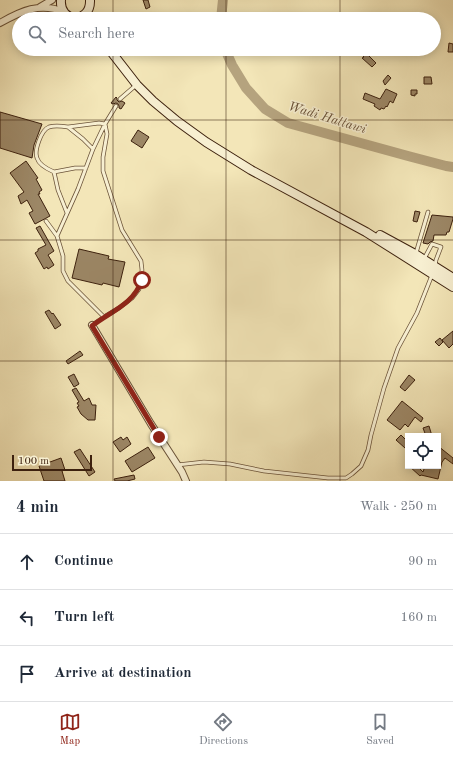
<!DOCTYPE html>
<meta charset="utf-8">
<style>
:root{--surface:#fff;--page:#f6f6f7;--text:#1f2937;--muted:#747a83;--line:#e0e1e3;--accent:#8f2418}
body{margin:0;font-family:"Old Standard TT",serif;background:var(--page);color:var(--text)}
.controls{position:absolute;right:12px;bottom:12px;display:grid;overflow:hidden;border-radius:0px;box-shadow:0 2px 10px #0003}
.controls button{width:36px;height:36px;display:grid;place-items:center;padding:0;border:0;border-bottom:1px solid var(--line);background:var(--surface);color:var(--text);font:20px sans-serif}
.scale{position:absolute;left:12px;bottom:10px;width:80px;box-sizing:border-box;padding-left:4px;border:2px solid #3d210e;border-top:0;font-size:11px;line-height:14px;white-space:nowrap;color:#3d210e;-webkit-text-stroke:3px #f7efd1;paint-order:stroke}
.stop{position:absolute;width:12px;height:12px;margin:-9px;border:3px solid #8f2418;border-radius:50%;background:#fff}
.stop.end{background:#8f2418;border-color:#fff;box-shadow:0 1px 4px #0008}
.list{margin:0;padding:0;list-style:none}
h2{display:flex;justify-content:space-between;align-items:center;height:52px;margin:0;padding:0 16px;font-size:17px}
h2 small{font-size:13px;font-weight:400;color:var(--muted)}
.list li{display:grid;grid-template-columns:26px 1fr auto;gap:12px;align-items:center;box-sizing:border-box;height:56px;padding:0 16px;border-top:1px solid var(--line)}
.list b{display:block;font-size:15px;white-space:nowrap}
.list em{font-size:13px;font-style:normal;color:var(--muted)}
.icon{flex:none;width:22px;height:22px;fill:none;stroke:currentColor;stroke-width:2;stroke-linecap:round;stroke-linejoin:round}
.map{position:relative;flex:none;width:453px;height:481px;overflow:hidden}
.search{position:absolute;background:var(--surface);box-shadow:0 2px 10px #0003;left:12px;right:12px;top:12px;height:44px;display:flex;align-items:center;gap:10px;box-sizing:border-box;padding:0 14px;border-radius:22px;color:var(--muted);font-size:15px}
.sheet{height:220px;background:var(--surface)}
nav{display:flex;justify-content:space-around;align-items:center;box-sizing:border-box;height:56px;border-top:1px solid var(--line);background:var(--surface);font-size:11px;color:var(--muted)}
nav a{display:grid;justify-items:center;gap:2px}
nav .on{color:var(--accent)}
.map>svg:first-child{display:block}
.lines{fill:none;stroke-linecap:round;stroke-linejoin:round}
.river{stroke:#b5a37e;stroke-width:10}
.building{fill:#9c8766;stroke:#3d210e}
.lane-casing{stroke:#6a5238;stroke-width:4.5}
.street-casing{stroke:#6a5238;stroke-width:8}
.secondary-casing{stroke:#3d210e;stroke-width:10}
.lane{stroke:#f7efd1;stroke-width:3}
.street{stroke:#f7efd1;stroke-width:6}
.secondary{stroke:#f7efd1;stroke-width:8}
.route{stroke:#8f2418;stroke-width:5}
.grid{fill:none;stroke:#3d210e;stroke-width:1;stroke-opacity:0.55}
.labels{text-anchor:middle;dominant-baseline:central;stroke-width:3;stroke-linejoin:round;paint-order:stroke}
.water-label{font-size:13px;font-style:italic;fill:#674e35;stroke:#f7efd1}
</style>
<div class="map">
<svg width="453" height="481" viewBox="0 0 453 481">
<rect width="100%" height="100%" fill="#f3e6b8"/>
<filter id="stains"><feTurbulence type="fractalNoise" baseFrequency=".005" numOctaves="4"/><feColorMatrix values="0 0 0 0 .2 0 0 0 0 .09 0 0 0 0 .02 0 0 0 .5 -.17"/></filter>
<radialGradient id="worn" r=".72"><stop offset=".6" stop-color="#630" stop-opacity="0"/><stop offset="1" stop-color="#630" stop-opacity=".3"/></radialGradient>
<g class="lines">
<path class="river" d="M221,19L223,0
M225,49L232,65L246,88L265,109L288,123L408,156L446,166L453,167"/>
</g>
<path class="building" d="M143,0H148L150,7L146,9Z
M449,43L453,44V52H448Z
M366,53L376,63L372,67L362,58L364,57L363,56Z
M388,75L391,78L385,85L383,81Z
M424,77H431L432,84H424Z
M386,89L397,94L393,103L390,101L387,107L386,106L384,109L381,108L380,110L374,106L375,104L363,99L365,93L380,99Z
M411,90H417V94H415V96L411,95Z
M116,97L117,98V100L119,102L122,101L125,103L121,109L119,108V106L118,104L116,103L113,104L111,103Z
M0,112L42,124L34,145L32,158L0,148Z
M138,130L149,137L142,148L131,141Z
M26,161L38,178L36,179L42,190L39,192L40,194H38L50,216L35,224L29,213L33,211L27,200L21,204L18,196L24,192L10,173Z
M415,211L420,212L417,222L413,221Z
M432,215L453,217V219L449,232H447L446,235H434L433,241L430,242L428,244L423,243Z
M40,226L54,251L48,255L54,265L48,269L47,267L44,269L35,253L38,251V249L46,245L36,228Z
M79,249L109,256L108,259L125,262L119,287L103,283L102,285L72,278Z
M49,310L52,314L53,313L61,325L55,329L45,312Z
M453,331V344L449,348L442,340Z
M440,338L443,342L439,346L435,342Z
M80,351L83,355L68,364L66,361Z
M74,374L79,384L74,387L68,377Z
M409,375L415,380L405,391L400,387Z
M76,388L84,401L89,398L92,405H96L95,420H88L81,414L77,407L79,406L77,403L79,402L72,390Z
M402,401L423,418L421,422L415,417L408,427L405,424L400,430L387,420Z
M429,426L432,436H426L423,428Z
M401,435L408,442V445L405,448L396,440Z
M121,437L123,440L127,437L131,444L120,452L113,442Z
M438,446L453,458V464L445,458L442,462L438,479L421,475L420,476L409,466H417L423,472L425,466L431,467V466H438Z
M148,447L155,458L132,472L125,461Z
M80,449L95,472L89,476L74,452Z
M61,458L65,470L62,471L65,481H44L39,466Z
M134,475L135,479L127,481H115L114,479Z"/>
<g class="lines">
<defs>
<path id="lane" d="M120,99L135,86
M93,149L83,139L68,127L99,123L105,124L107,134L103,157V171L122,230L141,261L142,270L141,280L139,289L132,298L119,308L104,317
M54,172C47,169 39,165 37,158C34,151 41,130 49,127C55,125 62,126 68,127
M67,213L58,190L54,172L75,168H86
M46,221L57,236
M416,253L428,212
M424,259L432,244L441,247L436,260L435,266
M92,325L104,317L68,281L63,271V256L57,236L78,189L93,149L105,124L116,106
M177,465L204,462L230,464L264,471L328,478H346L352,474L361,466L368,450L371,435L384,388L398,348L417,313L432,275"/>
<path id="street" d="M40,7L52,0
M0,23C21,11 40,2 64,12
M92,325L151,424L182,472L186,481"/>
<path id="secondary" d="M61,0C59,23 91,24 90,0
M109,49L137,85L153,101L177,121L206,142L251,170L366,232L453,287
M380,235L415,254L453,278"/>
</defs>
<use href="#lane" class="lane-casing"/>
<use href="#street" class="street-casing"/>
<use href="#secondary" class="secondary-casing"/>
<use href="#lane" class="lane"/>
<use href="#street" class="street"/>
<use href="#secondary" class="secondary"/>
</g>
<g class="lines">
<path class="route" d="M142,280C133,305 111,311 92,326L159,437"/>
</g>
<path class="grid" d="M113,0V19M226,0V19M340,0V19M113,49V481M226,49V481M340,49V481M0,120H453M0,240H453M0,361H453"/>
<g class="labels">
<g class="water-label">
<text transform="translate(327 118) rotate(17)">Wadi Hattawi</text>
</g>
</g>
<rect width="100%" height="100%" filter="url(#stains)"/>
<rect width="100%" height="100%" fill="url(#worn)"/>
</svg>
<div class="controls">
<button><svg class="icon" aria-label="locate" viewBox="0 0 24 24"><circle cx="12" cy="12" r="6"/><path d="M12 2v4M12 18v4M2 12h4M18 12h4"/></svg></button>
</div>
<div class="scale">100 m</div>
<div class="stop" style="left:142px;top:280px"></div>
<div class="stop end" style="left:159px;top:437px"></div>
<div class="search"><svg class="icon" aria-label="search" viewBox="0 0 24 24"><circle cx="10" cy="10" r="6"/><path d="M15 15l6 6"/></svg>Search here</div>
</div>
<section class="sheet">
<h2>4 min<small>Walk · 250 m</small></h2>
<ul class="list">
<li><svg class="icon" aria-label="ahead" viewBox="0 0 24 24"><path d="M12 20V5M6 11l6-6 6 6"/></svg><div><b>Continue</b></div><em>90 m</em></li>
<li><svg class="icon" aria-label="left" viewBox="0 0 24 24"><path d="M17 20v-9H6M10 6l-5 5 5 5"/></svg><div><b>Turn left</b></div><em>160 m</em></li>
<li><svg class="icon" aria-label="arrive" viewBox="0 0 24 24"><path d="M6 21V4h12l-3 4 3 4H6"/></svg><div><b>Arrive at destination</b></div></li>
</ul>
</section>
<nav>
<a class="on"><svg class="icon" aria-label="map" viewBox="0 0 24 24"><path d="M3 6l6-2 6 2 6-2v14l-6 2-6-2-6 2zM9 4v14M15 6v14"/></svg>Map</a>
<a><svg class="icon" aria-label="directions" viewBox="0 0 24 24"><path d="M12 3l9 9-9 9-9-9zM9 14v-3h6M13 9l2 2-2 2"/></svg>Directions</a>
<a><svg class="icon" aria-label="saved" viewBox="0 0 24 24"><path d="M7 4h10v16l-5-4-5 4z"/></svg>Saved</a>
</nav>
